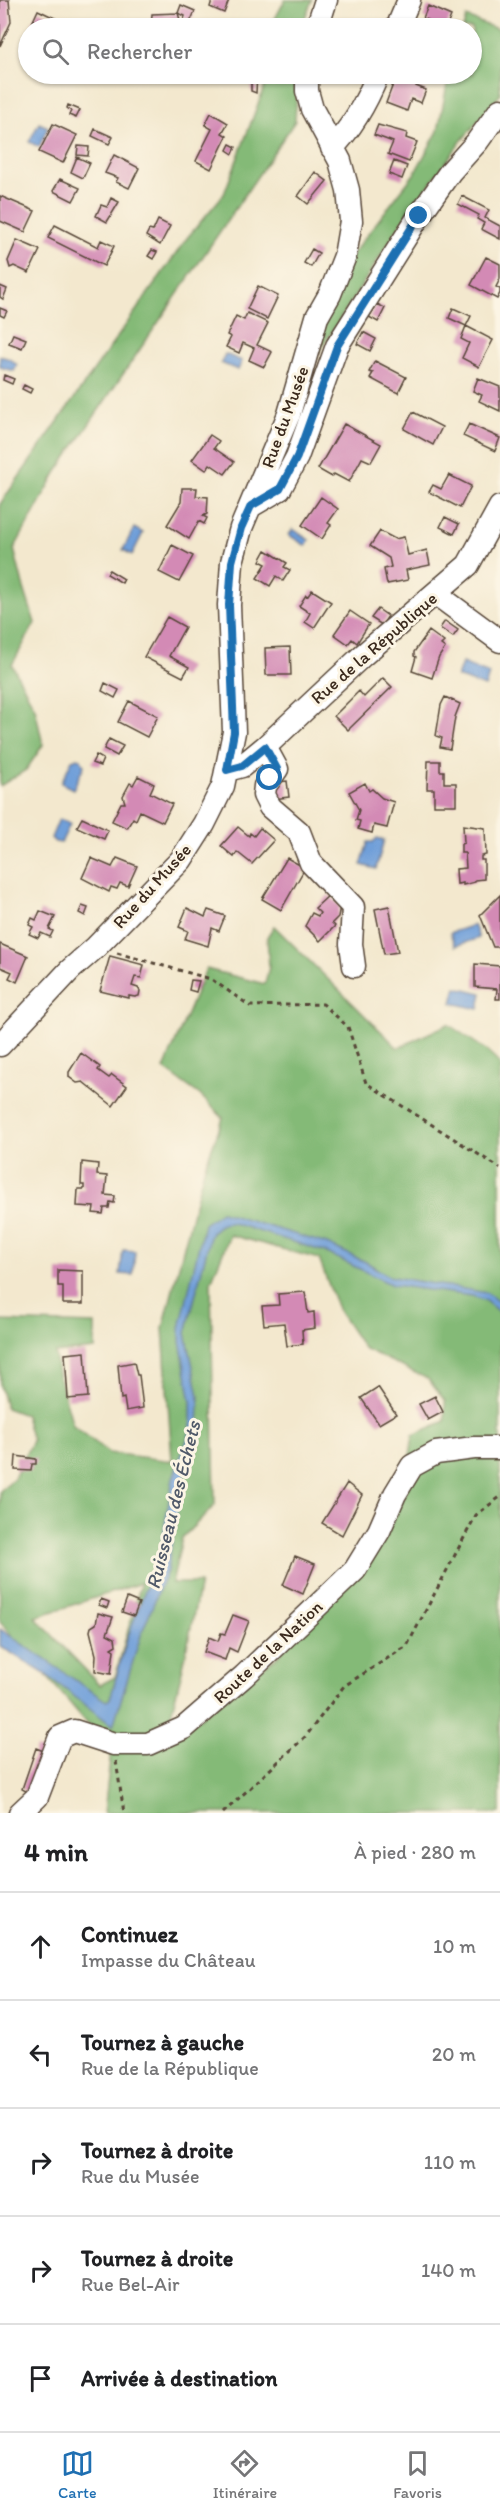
<!DOCTYPE html>
<html lang="fr">
<meta charset="utf-8">
<style>
:root{--surface:#fff;--page:#f6f6f6;--text:#202124;--muted:#757577;--line:#e0e0e0;--accent:#1f6fb2}
body{margin:0;font-family:Itim,sans-serif;background:var(--page);color:var(--text)}
.stop{position:absolute;width:18px;height:18px;margin:-14px;border:4px solid #1f6fb2;border-radius:50%;background:#fff}
.stop.end{background:#1f6fb2;border-color:#fff;box-shadow:0 2px 6px #0008}
.list{margin:0;padding:0;list-style:none}
h2{display:flex;justify-content:space-between;align-items:center;height:78px;margin:0;padding:0 24px;font-size:26px}
h2 small{font-size:20px;font-weight:400;color:var(--muted)}
.list li{display:grid;grid-template-columns:39px 1fr auto;gap:18px;align-items:center;box-sizing:border-box;height:108px;padding:0 24px;border-top:2px solid var(--line)}
.list b{display:block;font-size:22px;white-space:nowrap}
.list p{margin:0;font-size:20px;white-space:nowrap;color:var(--muted)}
.list em{font-size:20px;font-style:normal;color:var(--muted)}
.icon{flex:none;width:33px;height:33px;fill:none;stroke:currentColor;stroke-width:2;stroke-linecap:round;stroke-linejoin:round}
.map{position:relative;flex:none;width:500px;height:1813px;overflow:hidden}
.search{position:absolute;background:var(--surface);box-shadow:0 2px 4px #0004;left:18px;right:18px;top:18px;height:66px;display:flex;align-items:center;gap:15px;box-sizing:border-box;padding:0 21px;border-radius:33px;color:var(--muted);font-size:22px}
.sheet{height:618px;background:var(--surface)}
nav{display:flex;justify-content:space-around;align-items:center;box-sizing:border-box;height:84px;border-top:2px solid var(--line);background:var(--surface);font-size:16px;color:var(--muted)}
nav a{display:grid;justify-items:center;gap:3px}
nav .on{color:var(--accent)}
.map>svg:first-child{display:block}
.forest{fill:#84ba77;stroke:#60724a;stroke-width:1.5;fill-rule:evenodd}
.water{fill:#6f9fd9;stroke:#55647c;stroke-width:1.5}
.building{fill:#d38ab5}
.lines{fill:none;stroke-linecap:round;stroke-linejoin:round}
.minor-casing{stroke:#574638;stroke-width:25}
.path{stroke:#574638;stroke-width:3;stroke-dasharray:4.5 4.5;stroke-linecap:butt}
.minor{stroke:#fff;stroke-width:22}
.route{stroke:#1f6fb2;stroke-width:8}
.labels{text-anchor:middle;dominant-baseline:central;stroke-width:6;stroke-linejoin:round;paint-order:stroke}
.street-label{font-size:18px;fill:#3b2a1e;stroke:#fcf5e5}
.water-label{font-size:20px;font-style:italic;fill:#505969;stroke:#fcf5e5}
</style>
<div class="map">
<svg width="500" height="1813" viewBox="0 0 500 1813">
<rect width="100%" height="100%" fill="#fcf5e5"/>
<filter id="ink" filterUnits="userSpaceOnUse"><feTurbulence type="fractalNoise" baseFrequency=".0167" numOctaves="2"/><feDisplacementMap in="SourceGraphic" scale="12" xChannelSelector="R" yChannelSelector="G"/><feConvolveMatrix kernelMatrix="1 2 1 2 8 2 1 2 1" color-interpolation-filters="sRGB"/></filter>
<filter id="wash" filterUnits="userSpaceOnUse"><feTurbulence type="fractalNoise" baseFrequency=".008" numOctaves="4" result="noise"/><feDisplacementMap in="SourceGraphic" scale="24" xChannelSelector="R" yChannelSelector="G"/><feGaussianBlur stdDeviation="1.35" result="paint"/><feColorMatrix in="noise" values="0 0 0 0 0 0 0 0 0 0 0 0 0 0 0 0 0 1.4 0 .05"/><feComposite in="paint" operator="in"/></filter>
<g filter="url(#wash)">
<rect width="100%" height="100%" fill="#f3e8ce"/>
<path class="forest" d="M285,0H312L301,28H270Z
M466,17L500,30V95L462,140L402,222L317,355L319,337L350,257L414,174L438,131L449,74H472V28H463Z
M265,74H298L295,121L56,473L14,549L23,585L35,623L12,665L35,708L43,745L26,770L0,786V504L187,238L224,194L264,88Z
M274,926L398,1048L448,1024L486,1050L500,1064V1813H104L111,1751L0,1622V1491L14,1478L32,1441L25,1415L6,1408L0,1385V1321L95,1324V1349L55,1353L58,1374L73,1425L109,1453L172,1461L163,1328L204,1169L223,1118L200,1095L164,1069L206,969L265,984L269,967L267,937ZM230,1235L319,1259L339,1312L363,1348L428,1379L445,1401V1421L413,1435L404,1496L278,1656L163,1746L183,1667L200,1583H172L182,1538L215,1505L211,1282ZM141,1583L115,1677L100,1685L35,1617Z"/>
<path class="water" d="M39,123L48,127L39,147L29,142Z
M225,354L242,361L238,370L221,363Z
M0,356L10,359L17,365L14,371L0,367Z
M134,528L143,533L132,555L123,550Z
M293,529L309,540L306,546L289,535Z
M462,663L489,674L485,687L457,677Z
M77,758L81,759L84,766L73,789L61,783L72,760Z
M59,819L70,824L61,843L55,842L51,838Z
M377,838L384,840L376,869L361,865L368,842H373Z
M474,925L479,938L455,946L450,933Z
M456,987L482,993L479,1009L452,1003Z
M221,1212L327,1244L368,1263L388,1276L487,1293L500,1303V1313L484,1300L472,1296L392,1285L325,1252L232,1223C221,1222 214,1227 210,1237L186,1333L199,1396L198,1436L182,1482L167,1571L142,1632L113,1726L45,1674L0,1646V1629L106,1701L110,1699L127,1639L161,1547L173,1478L191,1429V1402L180,1341V1328L204,1224Z
M123,1250L135,1251L133,1275L120,1274Z"/>
<g id="blocks">
<path class="building" d="M0,0H9L11,22L0,46Z
M212,0H229L224,13L210,7Z
M181,5L195,11L189,25L183,22L185,16L178,13Z
M428,6L451,16L446,28H425L428,20L423,18Z
M38,10L61,21L60,24L70,28H45L32,23Z
M178,13L182,27L151,28L152,14Z
M251,74H257L256,93L251,91Z
M410,75L419,79L416,86L426,90L421,103L411,99L407,111L386,103L395,79L407,83Z
M68,105L80,110L76,118L69,115L71,111L67,108Z
M211,113L228,123L222,133L227,136L211,169L196,161L212,129L205,125Z
M53,124L77,135L63,163L39,152Z
M378,125L407,133L406,138L417,142L409,162L388,154L393,142L374,135Z
M95,129L113,137L109,144L92,136Z
M230,144L236,147L233,154L227,150Z
M78,146L89,147L88,156L77,155Z
M114,155L139,168L129,188L116,182L118,178L105,173Z
M77,157L90,163L83,178L71,172Z
M394,161L407,166L402,179L389,174Z
M315,172L327,181L308,204L298,196Z
M60,179L80,188L73,201L53,191Z
M0,196L35,211L25,232L0,221Z
M462,196L489,210L485,218L500,226V239L481,229L484,223L477,219L479,215L458,204Z
M111,198L119,202L107,222L96,216L101,205L107,207Z
M158,220L170,226L160,245L146,236L149,230L153,231Z
M55,225L98,247L101,240L114,246L104,266L48,238Z
M17,240L40,250L29,273L14,266L10,268L8,261Z
M312,249L319,253L311,267L304,263Z
M152,250L157,252L153,259L148,256Z
M486,257L500,264V279L496,287L500,289V293L497,299L471,285Z
M0,286L7,289L3,299L0,297Z
M258,286L278,296L267,319L247,309Z
M377,304L385,308L378,322L369,317Z
M0,308L7,311L4,317L0,315Z
M453,308L471,316L466,326L449,318Z
M247,313L268,323L257,345L272,352L264,367L249,360L254,348L243,343L239,353L226,347L231,337L227,335L236,316L244,320Z
M466,326L493,340L479,367L462,358L469,343L461,339Z
M363,332L376,339L370,351L357,344Z
M13,334L26,339L22,348L9,343Z
M375,361L406,377L398,393L370,378L373,373L369,372Z
M4,375L14,379L12,384L3,380Z
M478,378L500,387V411L479,401L482,395L473,391Z
M24,385L32,389L30,393L22,389Z
M413,412L442,427L433,445L404,429Z
M344,424L381,444L371,462L362,458L349,482L334,474L332,477L318,469Z
M469,424L500,438L495,451L463,436Z
M210,435L219,441L214,448L234,462L225,474L210,464L206,470L192,460Z
M449,475L471,486L460,508L429,492L433,485L441,489Z
M182,488H197L196,496L208,497L207,514L203,516L207,518L204,524L199,521L189,539L167,525L181,502Z
M321,497L338,509L328,523L331,525L322,539L302,525Z
M445,517L459,524L454,534L440,527Z
M380,531L395,539L404,537L408,555L427,550L430,565L406,570L408,580L387,584L384,569L391,567L389,558L370,546Z
M172,545L193,556L179,582L159,572Z
M266,550L287,563L284,567L290,570L283,581L276,576L270,586L257,578L266,564L260,561Z
M109,570L124,579L122,583L107,574Z
M312,590L331,602L314,628L305,622L310,613L299,606L306,595L308,596Z
M378,609L388,616L382,625L371,618Z
M350,611L369,624L357,643L352,639L348,644L334,634Z
M167,617L185,627L169,656L189,667L183,677L144,657Z
M445,621L458,630L453,637L440,628Z
M429,631L444,642L441,645L445,648L439,657L432,678L412,671L416,657L414,656V652Z
M290,647L291,675H266L265,648Z
M383,678L392,687L348,730L334,716L359,691L364,697Z
M105,683L119,690L115,698L102,691Z
M445,697L460,704L455,717L450,749L440,747L442,738L436,736L441,705Z
M129,701L158,716L147,737L118,722Z
M109,739L123,746L117,756L104,749Z
M96,755L103,759L100,766L92,763Z
M428,761H440V771H444V783H456V805H434V789H427Z
M138,776L154,784L150,793L172,804L163,822L140,811L136,820L133,818L127,828L112,821L121,803H125L123,796L130,783L133,785Z
M287,781L289,797L273,799L271,783Z
M365,783L369,791L372,789L382,798L394,802L387,828L374,825L372,833L358,829L360,821L356,820L359,810L349,792Z
M82,818L108,830L104,839L77,827Z
M463,825L485,828L486,855L481,856V860H484V879L475,880V882L463,885V883L457,884L456,869L466,868L465,853H461V844L464,843Z
M238,827L249,836L250,833L254,836L260,828L274,840L252,864L237,852L234,857L221,846Z
M91,858L112,867L117,858L137,866L128,886L120,883L117,889L111,887L109,892L82,878Z
M287,858L305,868L281,910L262,899Z
M329,895L340,906L338,917L332,923L335,926L320,941L305,926L312,913L318,916L320,913L315,908Z
M500,895V947H493L480,915Z
M82,906L88,908L85,916L79,913Z
M389,906L398,952L384,954L375,909Z
M187,908L205,917L208,910L225,916L219,931L212,928L208,946L185,939L188,931L179,927Z
M40,911L55,917L49,929L53,931L50,937L41,933L38,938L29,934L33,927L29,925L32,918L36,920Z
M0,944L28,956L17,982L9,978L12,972L0,967Z
M110,956L144,965L141,978L135,977L132,986L138,988L140,991L139,996L135,997L129,996V998L100,991Z
M475,964L500,966V999H496L497,989L475,987Z
M191,980L199,981L196,992L189,990Z
M81,1053L100,1067L98,1070L109,1078L112,1075L127,1086L113,1106L83,1082L77,1083L69,1077V1072Z
M82,1162L98,1164L97,1175L107,1176L105,1195L115,1196L114,1203L110,1202L109,1208H104L103,1214L93,1213L94,1207L77,1206L78,1189H84V1185H81Z
M58,1270L83,1271V1304H63V1286H58Z
M305,1292L308,1313L314,1312L315,1328L302,1330L303,1344L287,1346L284,1323L264,1325L262,1306L279,1305L278,1294Z
M85,1352L88,1397L68,1399L65,1354Z
M134,1362L137,1375H139L143,1408L126,1411L124,1398L121,1399L118,1365Z
M378,1387L396,1414L379,1424L361,1398Z
M435,1396L443,1412L428,1420L419,1404Z
M16,1456L36,1459V1464H32L31,1471L15,1470Z
M347,1483L362,1495L342,1535L322,1523Z
M295,1556L315,1564L303,1594L283,1585Z
M127,1598L139,1603L134,1616L122,1612Z
M101,1599L109,1602L107,1608L99,1605Z
M98,1613L113,1617L107,1634L115,1638L116,1645L111,1648L114,1650L111,1674L95,1671L96,1655L90,1631L91,1627L96,1624Z
M233,1615L249,1621L237,1652L229,1648L225,1660L204,1652L209,1637L218,1641L221,1633L225,1634Z
M36,1748L46,1752L31,1794L22,1789Z"/>
</g>
</g>
<g filter="url(#ink)">
<use href="#blocks" fill-opacity="0" stroke="#574638" stroke-width="1.5"/>
<g class="lines">
<defs>
<path id="minor" d="M317,28L326,0
M397,28L409,0
M332,148C353,127 367,101 378,74
M251,506L280,489L297,457L337,346L419,216L450,172L477,142L500,110
M436,594L500,641
M265,747L277,769L265,786L264,795L270,807L299,832L311,863L353,907L351,944L354,966
M227,770L242,766L265,747L362,656L468,565L500,507
M0,1045L70,970L96,947L181,860L204,824L223,786L234,732L229,605L232,562L241,528L289,414L317,317L330,294L345,256L351,221L348,190L340,161L312,109L307,91V74
M20,1813L37,1797L60,1737L74,1731L114,1744H148L184,1728L244,1676L355,1570L379,1531L395,1494L412,1466L436,1453L474,1448H500"/>
</defs>
<use href="#minor" class="minor-casing"/>
<path class="path" d="M117,953L211,979L250,1006L323,1004L348,1027L366,1083L500,1168
M116,1761L124,1813
M223,1813L306,1736L344,1686L407,1646L476,1515L500,1497"/>
<use href="#minor" class="minor"/>
</g>
</g>
<g class="lines" filter="url(#ink)">
<path class="route" d="M270,778L277,769L265,747L242,766L227,770L234,732L229,605L232,562L241,528L251,506L280,489L297,457L337,346L419,216"/>
</g>
<g class="labels">
<g class="street-label">
<text transform="translate(285 417) rotate(-70)">Rue du Musée</text>
<text transform="translate(374 648) rotate(-41)">Rue de la République</text>
<text transform="translate(152 886) rotate(-48)">Rue du Musée</text>
<text transform="translate(268 1652) rotate(-43)">Route de la Nation</text>
</g>
<g class="water-label">
<text transform="translate(173 1505) rotate(-76)">Ruisseau des Échets</text>
</g>
</g>
</svg>
<div class="stop" style="left:270px;top:778px"></div>
<div class="stop end" style="left:419px;top:216px"></div>
<div class="search"><svg class="icon" aria-label="search" viewBox="0 0 24 24"><circle cx="10" cy="10" r="6"/><path d="M15 15l6 6"/></svg>Rechercher</div>
</div>
<section class="sheet">
<h2>4 min<small>À pied · 280 m</small></h2>
<ul class="list">
<li><svg class="icon" aria-label="ahead" viewBox="0 0 24 24"><path d="M12 20V5M6 11l6-6 6 6"/></svg><div><b>Continuez</b><p>Impasse du Château</p></div><em>10 m</em></li>
<li><svg class="icon" aria-label="left" viewBox="0 0 24 24"><path d="M17 20v-9H6M10 6l-5 5 5 5"/></svg><div><b>Tournez à gauche</b><p>Rue de la République</p></div><em>20 m</em></li>
<li><svg class="icon" aria-label="right" viewBox="0 0 24 24"><path d="M7 20v-9h11M14 6l5 5-5 5"/></svg><div><b>Tournez à droite</b><p>Rue du Musée</p></div><em>110 m</em></li>
<li><svg class="icon" aria-label="right" viewBox="0 0 24 24"><path d="M7 20v-9h11M14 6l5 5-5 5"/></svg><div><b>Tournez à droite</b><p>Rue Bel-Air</p></div><em>140 m</em></li>
<li><svg class="icon" aria-label="arrive" viewBox="0 0 24 24"><path d="M6 21V4h12l-3 4 3 4H6"/></svg><div><b>Arrivée à destination</b></div></li>
</ul>
</section>
<nav>
<a class="on"><svg class="icon" aria-label="map" viewBox="0 0 24 24"><path d="M3 6l6-2 6 2 6-2v14l-6 2-6-2-6 2zM9 4v14M15 6v14"/></svg>Carte</a>
<a><svg class="icon" aria-label="directions" viewBox="0 0 24 24"><path d="M12 3l9 9-9 9-9-9zM9 14v-3h6M13 9l2 2-2 2"/></svg>Itinéraire</a>
<a><svg class="icon" aria-label="saved" viewBox="0 0 24 24"><path d="M7 4h10v16l-5-4-5 4z"/></svg>Favoris</a>
</nav>
